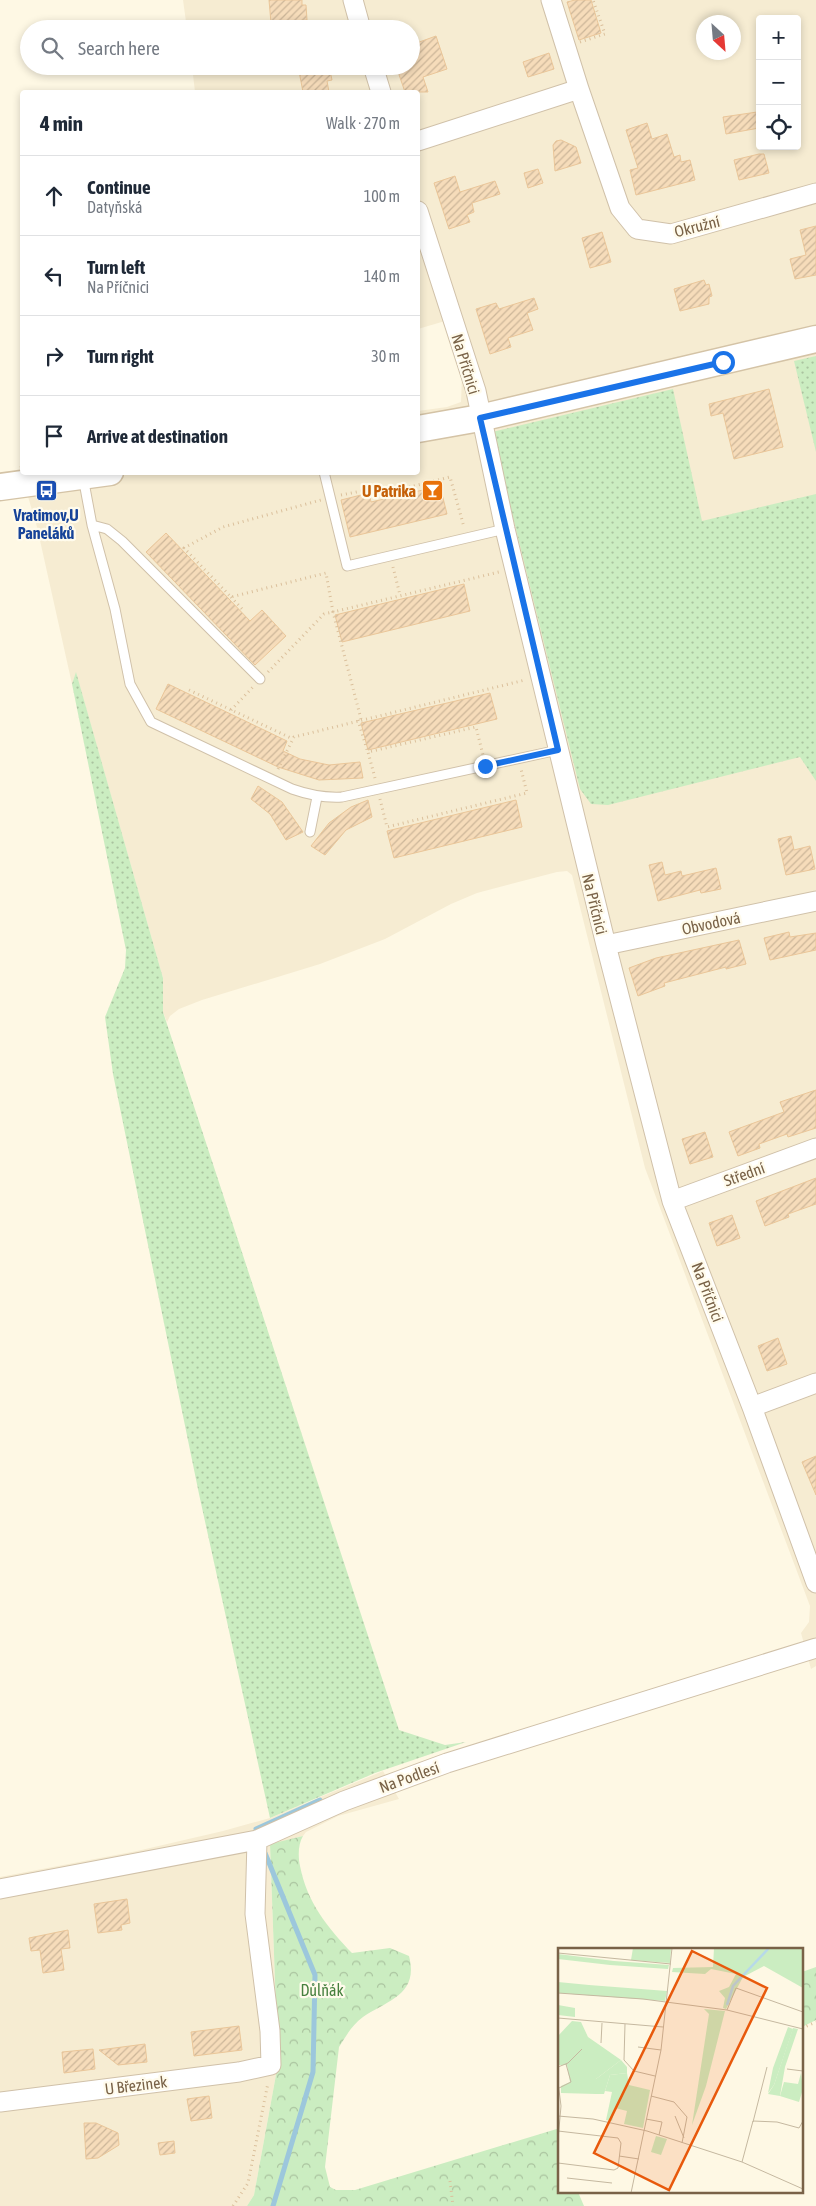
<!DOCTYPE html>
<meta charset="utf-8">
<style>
:root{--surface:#fff;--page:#f6f6f7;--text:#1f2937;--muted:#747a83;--line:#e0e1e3}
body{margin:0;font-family:"Asap Condensed",sans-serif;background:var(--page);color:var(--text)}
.controls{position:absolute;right:15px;top:15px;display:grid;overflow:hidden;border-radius:5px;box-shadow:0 2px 8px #0003}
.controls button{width:45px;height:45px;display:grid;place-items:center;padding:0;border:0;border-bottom:1px solid var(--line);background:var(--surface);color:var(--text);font:25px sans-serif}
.compass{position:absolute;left:696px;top:15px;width:45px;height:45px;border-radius:50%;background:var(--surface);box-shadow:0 2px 8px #0003;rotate:154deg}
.stop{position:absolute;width:15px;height:15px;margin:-11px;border:4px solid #1a73e8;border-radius:50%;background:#fff}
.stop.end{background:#1a73e8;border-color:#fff;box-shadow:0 1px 5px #0008}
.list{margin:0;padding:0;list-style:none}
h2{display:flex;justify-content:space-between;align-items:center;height:65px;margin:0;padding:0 20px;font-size:21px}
h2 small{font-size:16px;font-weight:400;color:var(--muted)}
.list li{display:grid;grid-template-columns:32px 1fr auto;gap:15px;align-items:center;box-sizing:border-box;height:80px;padding:0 20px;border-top:1px solid var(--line)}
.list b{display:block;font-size:19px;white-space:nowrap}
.list p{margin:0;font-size:16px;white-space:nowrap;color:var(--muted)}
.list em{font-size:16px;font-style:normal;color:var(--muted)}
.icon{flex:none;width:28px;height:28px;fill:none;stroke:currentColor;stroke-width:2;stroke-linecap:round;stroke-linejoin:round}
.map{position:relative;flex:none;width:816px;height:2206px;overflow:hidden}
.search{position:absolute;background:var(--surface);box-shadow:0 2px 8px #0003;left:20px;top:20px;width:400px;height:55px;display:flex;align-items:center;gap:12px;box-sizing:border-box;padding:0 18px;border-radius:28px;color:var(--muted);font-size:19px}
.panel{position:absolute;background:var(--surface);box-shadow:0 2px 8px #0003;left:20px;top:90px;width:400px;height:385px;border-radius:5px}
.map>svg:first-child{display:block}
.residential{fill:#f6ecd2;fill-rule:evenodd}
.grass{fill:url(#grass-dots)}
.forest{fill:url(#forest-crowns)}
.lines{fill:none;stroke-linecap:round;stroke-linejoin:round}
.stream{stroke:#9cc7dc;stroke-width:5}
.building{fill:url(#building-hatch);stroke:#eac699}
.lane-casing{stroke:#d0c1a9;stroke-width:11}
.street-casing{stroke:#d0c1a9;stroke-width:21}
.secondary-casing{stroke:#d4c3a6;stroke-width:29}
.path{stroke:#dbc09c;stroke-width:3;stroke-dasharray:1 4;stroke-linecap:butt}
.lane{stroke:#fff;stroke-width:9}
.street{stroke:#fff;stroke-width:19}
.secondary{stroke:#fff;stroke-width:26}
.route{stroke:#1a73e8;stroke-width:6}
.labels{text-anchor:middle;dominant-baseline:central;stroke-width:4.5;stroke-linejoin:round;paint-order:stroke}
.street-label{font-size:16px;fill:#796247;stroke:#fffbec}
.food-label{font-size:16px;font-weight:bold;fill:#c56008;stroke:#fffbec;text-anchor:end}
.transit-label{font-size:16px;font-weight:bold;fill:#164399;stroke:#fffbec}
.park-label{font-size:16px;fill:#46803e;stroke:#fffbec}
.inset-river{fill:none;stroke:#b7d9e9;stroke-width:2.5}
.inset-road{fill:none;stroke:#c5b8a0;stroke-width:1}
.view{fill:#e8590c;fill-opacity:0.15;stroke:#e8590c;stroke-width:2.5}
.inset-edge{fill:none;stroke:#796247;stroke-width:2.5}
</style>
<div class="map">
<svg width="816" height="2206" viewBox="0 0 816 2206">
<defs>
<pattern id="grass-dots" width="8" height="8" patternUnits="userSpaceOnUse" patternTransform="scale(1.25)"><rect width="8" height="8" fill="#cbedc1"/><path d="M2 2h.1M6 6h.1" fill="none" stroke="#aac39f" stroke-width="1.8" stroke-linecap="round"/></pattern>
<pattern id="forest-crowns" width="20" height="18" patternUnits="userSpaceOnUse" patternTransform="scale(1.25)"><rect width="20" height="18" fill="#cbedc1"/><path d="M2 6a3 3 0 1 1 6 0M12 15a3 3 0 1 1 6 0" fill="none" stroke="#aac39f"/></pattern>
<pattern id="building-hatch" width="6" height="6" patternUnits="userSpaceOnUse" patternTransform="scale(1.25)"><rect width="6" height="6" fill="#f6dcba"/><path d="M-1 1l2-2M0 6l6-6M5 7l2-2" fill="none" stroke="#ccb699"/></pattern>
</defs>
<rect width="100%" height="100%" fill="#fef8e4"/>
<path class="residential" d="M183,0H816V1666L811,1669L801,1633L809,1622L810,1606L645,1168L572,875L567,871L557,872L477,893L451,904L385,939L320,964L202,1000L179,1009L170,1016L167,1022L163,1012V978L76,673L72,684L37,527L19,466H22V472H418V411L447,407L461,402L462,375L445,321L418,329V92H195L192,66H411V29H187ZM760,19H797V146H760ZM704,22H734V52H704Z
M383,1771L399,1799L338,1816L306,1832L303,1836L270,1845L278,2064L254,2195L247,2206H0V1877L137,1851L223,1831L270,1818Z"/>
<path class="grass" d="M816,356V452L794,361Z
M673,389L702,521L816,494V781L800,757L608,805L591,804L580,789L492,432Z
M76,672L163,978V1012L399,1730L445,1745L466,1742L375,1773L270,1818L199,1494L113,1074L105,1017L125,968L126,950L72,684Z"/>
<path class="forest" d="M303,1836C298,1844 298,1857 300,1866C307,1902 327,1927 352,1953L390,1948L409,1956C419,1995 388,2000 363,2017C352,2025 346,2036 339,2047L325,2167L330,2187L336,2190H355L560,2128V2192H578L584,2206H247L254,2195L278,2064L270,1844Z
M816,1967V2020L802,2027V1972Z"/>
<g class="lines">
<path class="stream" d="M256,1829L320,1800
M265,1853L315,1975L313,2072L273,2206"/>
</g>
<path class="building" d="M269,0H302V5H306L307,20L271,23Z
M575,0H591L601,33L579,40L567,2Z
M436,36L447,69L423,77L428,92H405L396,66H411V45Z
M549,53L554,69L528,77L523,62Z
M298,66H329L332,80L327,81L329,92H303Z
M757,112L759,128L726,134L723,117Z
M647,123L652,139L667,134L674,157L680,155L681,162L690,160L695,180L636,195L630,170L638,168L626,130Z
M561,140L576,147L581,163L555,171L553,145L556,141Z
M759,154H764L769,173L739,180L734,160Z
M538,169L543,183L528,188L524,173Z
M455,176L460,192L495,181L500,194L472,203L474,212L467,215L470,222L449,229L434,183Z
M816,226V275L795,279L790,259L806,255L800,230Z
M602,232L611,262L590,268L582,238Z
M704,280L706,285L709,284L712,296L709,297V304L680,311L674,289Z
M534,298L538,309L527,313L533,330L508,338L511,347L490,354L476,309L496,303L499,309Z
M769,389L783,447L734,459L723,413L711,416L709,404Z
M440,486L447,514L350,537L341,500L369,493L371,502Z
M166,533L250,621L262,610L286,636L255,665L146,552Z
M464,584L470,611L342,642L335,615Z
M168,684L287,741L283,751L300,759L329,765L360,762L363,778L319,780L278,767L156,709Z
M490,693L497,719L368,750L361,723Z
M258,786L282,802L303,832L286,840L270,814L251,799Z
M368,800L372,817L346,830L325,855L311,846L329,823L351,807Z
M516,800L522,827L394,858L387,831Z
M791,836L794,850L810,846L815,869L786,875L778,839Z
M662,862L665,875L681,871L682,876L716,868L721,889L701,893L700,890L658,901L649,865Z
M789,932L790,937L816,933V950L770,960L764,938Z
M739,940L746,964L726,969V967L664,983L665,986L638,996L629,968L656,958Z
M816,1090V1128L788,1137L787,1134L759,1144L760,1148L738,1156L729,1132L784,1112L780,1102Z
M705,1132L713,1157L690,1164L682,1139Z
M816,1178V1204L788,1214L789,1217L765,1226L756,1201Z
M732,1215L740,1238L717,1246L709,1223Z
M778,1338L787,1364L767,1371L758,1346Z
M816,1456V1495L802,1462Z
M127,1899L130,1923L121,1925L122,1930L98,1933L94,1904Z
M68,1930L70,1948L61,1949L64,1970L43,1973L40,1950L31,1951L29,1938Z
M239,2026L242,2050L194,2056L191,2032Z
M145,2044L147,2062L118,2065L99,2050Z
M93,2049L95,2069L64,2073L62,2052Z
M209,2096L212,2118L191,2121L187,2099Z
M84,2123H96L118,2133L119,2145L98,2158L86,2159Z
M174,2141L175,2153L160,2155L158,2143Z"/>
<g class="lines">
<defs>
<path id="lane" d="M324,472L347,566L505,529
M83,477L92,525L115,609L130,684L151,722L292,789C309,795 324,798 342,797L558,750
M92,525L107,529L122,541L260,679
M310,832L317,797"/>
<path id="street" d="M353,0L361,29
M551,0L579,89L620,208L637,229L671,234L816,193
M373,66L381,92
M418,141L579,89
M418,211L476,391L505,529L606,945L672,1201L752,1407L816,1583
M606,945L816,901
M672,1201L816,1148
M752,1407L816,1383
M0,1889L257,1840L344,1801L447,1763L816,1648
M0,2102L239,2072L271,2065L270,2031L255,1914L257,1840"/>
<path id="secondary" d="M418,429L480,418L816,339
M0,487L110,472"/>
</defs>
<use href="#lane" class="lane-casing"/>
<use href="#street" class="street-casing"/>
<use href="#secondary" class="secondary-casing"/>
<path class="path" d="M580,42L605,34L593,0
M341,495L372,489L374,496L450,477L464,527
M393,567L400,595
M231,597L244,611
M268,672L324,614L333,612L326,573L231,597L184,548L223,527L321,500
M189,690L293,739
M231,710L253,687
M361,719L333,612L499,572
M358,720L368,753
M278,769L294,737L525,680
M375,778L368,752L476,727L483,755
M380,799L387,827L527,793L521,769
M802,2028L816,2022
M450,2181L453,2206
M233,2206L248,2183L268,2083"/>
<use href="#lane" class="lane"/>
<use href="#street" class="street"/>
<use href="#secondary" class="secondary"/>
</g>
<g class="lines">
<path class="route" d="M485,766L558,750L480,418L723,362"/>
</g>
<defs>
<symbol id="bus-square" viewBox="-11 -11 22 22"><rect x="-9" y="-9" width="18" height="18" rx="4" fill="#1a4fb4" stroke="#fffbec"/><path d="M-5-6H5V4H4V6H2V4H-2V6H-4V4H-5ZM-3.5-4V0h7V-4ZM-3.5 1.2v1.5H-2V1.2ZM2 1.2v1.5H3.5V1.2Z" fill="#fff"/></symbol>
<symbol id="bar-square" viewBox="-11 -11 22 22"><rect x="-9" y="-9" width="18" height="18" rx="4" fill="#e8710a" stroke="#fffbec"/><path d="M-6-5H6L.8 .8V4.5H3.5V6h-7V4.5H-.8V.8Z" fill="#fff"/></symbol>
</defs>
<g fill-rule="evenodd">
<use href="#bus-square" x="34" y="478" width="25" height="25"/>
<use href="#bar-square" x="420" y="478" width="25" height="25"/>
</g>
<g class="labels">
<g class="street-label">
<text transform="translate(697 226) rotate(-14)">Okružní</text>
<text transform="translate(466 364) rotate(73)">Na Příčnici</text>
<text transform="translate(595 904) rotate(76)">Na Příčnici</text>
<text transform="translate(711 923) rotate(-12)">Obvodová</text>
<text transform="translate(744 1174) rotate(-20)">Střední</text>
<text transform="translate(708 1292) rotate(69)">Na Příčnici</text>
<text transform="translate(409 1777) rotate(-20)">Na Podlesí</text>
<text transform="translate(136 2085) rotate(-7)">U Březinek</text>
</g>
<g class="food-label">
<text x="416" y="491">U Patrika</text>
</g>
<g class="transit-label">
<text x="46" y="515">Vratimov,U<tspan x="46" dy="18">Paneláků</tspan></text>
</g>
<g class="park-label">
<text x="322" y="1990">Důlňák</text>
</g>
</g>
<g transform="translate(558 1948)">
<rect width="245" height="245" fill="#fef8e4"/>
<path d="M146,61L167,63L148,138L134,177L151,66ZM230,79L235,81L216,137L210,145L215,120ZM69,125L71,137L92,142L85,180L66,176L69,163L57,160L54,173L48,172L54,144L47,143L52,127ZM243,125L245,141L241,154L222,148L226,134L240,136ZM98,188L109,191L103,207L93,204Z" fill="#cbedc1"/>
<path d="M156,0H245V40L206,18L185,29L168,61L165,60L167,50L161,43L171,39L178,26L153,21L147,26L114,24L115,20L155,19ZM0,6L56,13L111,17L110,21L52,17L0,11ZM0,34L31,37L109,43L107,53L0,45ZM235,80L240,81L227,119L222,148L210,146L216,137ZM63,112L69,119V125L52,127L46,146H38V131Z" fill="#cbedc1"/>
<path d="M75,0H113L112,15L73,12ZM0,57L17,60V69L0,67ZM14,73L23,74L30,89L63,112L38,131V146L3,145V138L12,134L9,117H0V88Z" fill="#cbedc1"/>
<path class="inset-river" d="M169,57L175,38L211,0"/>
<path class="inset-road" d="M0,5L113,16M0,45L85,51L169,62L245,81M169,62L178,40L245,64M0,70L105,79M67,76L66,112L76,123L97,128M43,95L44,75M80,99L103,102M0,119L10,115L24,101M229,121L245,123M0,134L3,158L0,192M1,140L13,134L8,116M93,148L116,154L129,169L124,195M0,168L35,171L89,183L184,214L245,241M117,168L126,190M88,171L104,174L101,187M195,174L209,119M0,183L60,190L63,195L60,220L56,222L0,215M61,208L81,211M184,214L195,173L219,174L241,180L245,173M9,230L54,235M73,245L103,102L114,0"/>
<path class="view" d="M134,3L209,40L111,242L36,205Z"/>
<rect width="245" height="245" class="inset-edge"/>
</g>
</svg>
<div class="controls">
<button>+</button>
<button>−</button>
<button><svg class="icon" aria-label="locate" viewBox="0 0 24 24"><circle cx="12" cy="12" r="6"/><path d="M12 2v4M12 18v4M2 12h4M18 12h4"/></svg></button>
</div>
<svg class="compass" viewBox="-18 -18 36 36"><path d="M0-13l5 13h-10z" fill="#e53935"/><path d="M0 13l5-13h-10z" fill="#747a83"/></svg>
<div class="stop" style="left:723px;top:362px"></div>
<div class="stop end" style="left:485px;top:766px"></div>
<div class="search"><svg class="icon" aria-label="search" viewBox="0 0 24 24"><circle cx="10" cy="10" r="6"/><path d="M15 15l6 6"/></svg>Search here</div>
<section class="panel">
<h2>4 min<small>Walk · 270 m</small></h2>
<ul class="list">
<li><svg class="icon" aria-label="ahead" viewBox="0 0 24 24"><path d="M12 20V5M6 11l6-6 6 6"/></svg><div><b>Continue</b><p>Datyňská</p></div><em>100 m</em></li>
<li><svg class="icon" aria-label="left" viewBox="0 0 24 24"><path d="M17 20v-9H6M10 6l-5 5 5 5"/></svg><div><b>Turn left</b><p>Na Příčnici</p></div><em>140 m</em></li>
<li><svg class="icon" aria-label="right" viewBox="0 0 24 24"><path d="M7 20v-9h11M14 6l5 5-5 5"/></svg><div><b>Turn right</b></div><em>30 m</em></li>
<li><svg class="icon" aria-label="arrive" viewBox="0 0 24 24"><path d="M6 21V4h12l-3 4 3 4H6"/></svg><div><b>Arrive at destination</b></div></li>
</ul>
</section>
</div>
